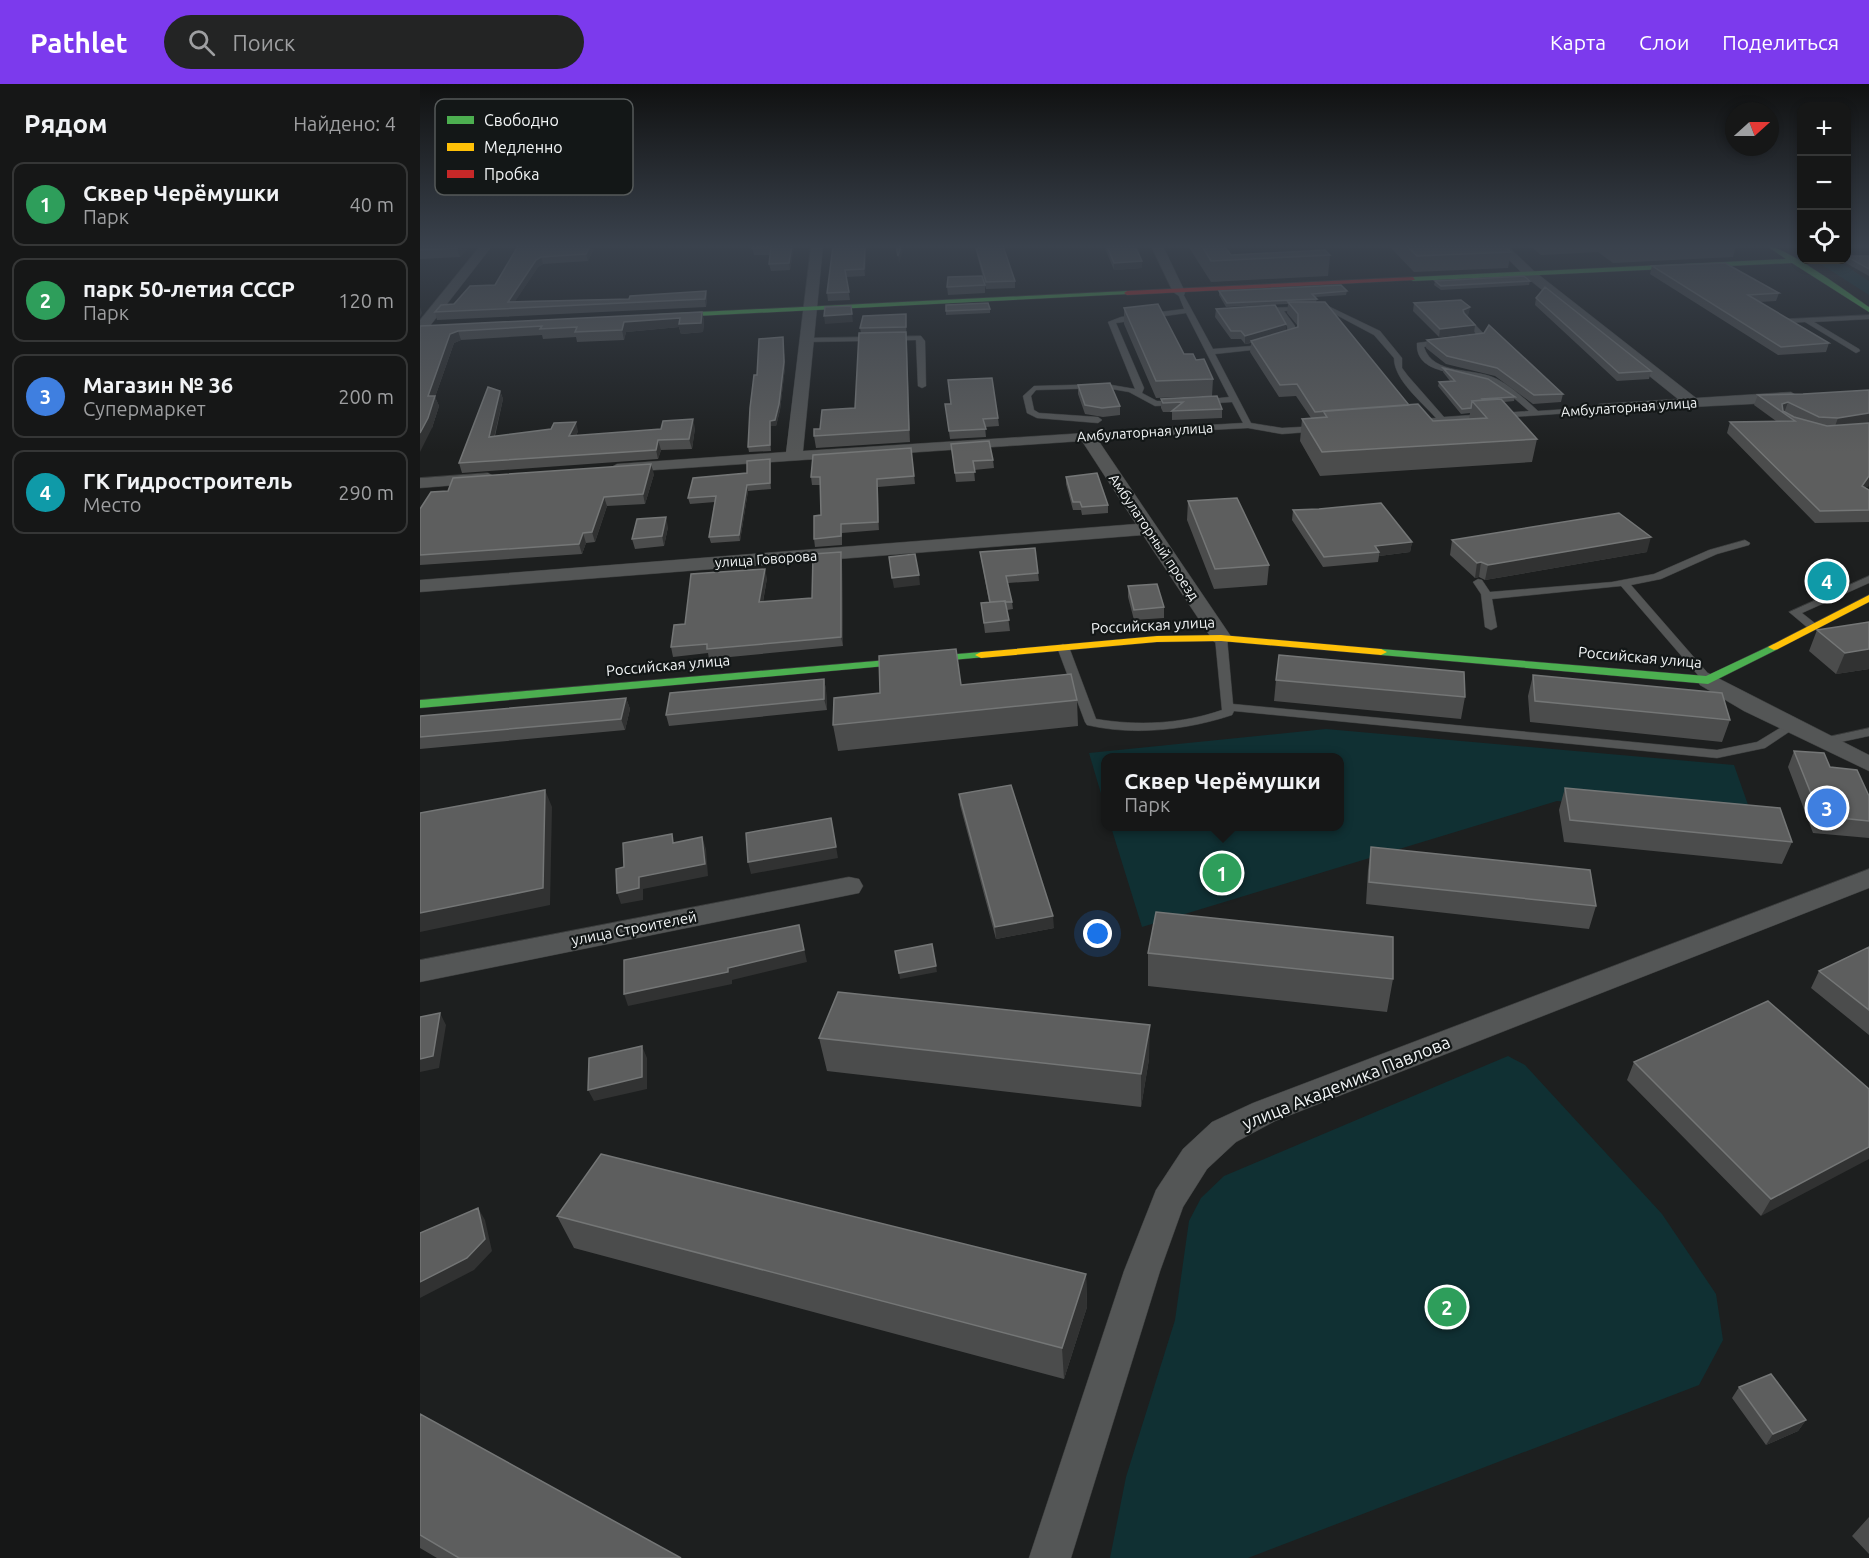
<!DOCTYPE html>
<html lang="ru">
<meta charset="utf-8">
<style>
:root{--surface:#161717;--page:#232424;--text:#f1f3f6;--muted:#9e9fa1;--line:#353636;--accent:#7c3aed}
body{margin:0;font-family:Ubuntu,sans-serif;background:var(--page);color:var(--text)}
.controls{position:absolute;right:18px;top:18px;display:grid;overflow:hidden;border-radius:12px;box-shadow:0 3px 9px #0003}
.controls button{width:54px;height:54px;display:grid;place-items:center;padding:0;border:0;border-bottom:2px solid var(--line);background:var(--surface);color:var(--text);font:30px sans-serif}
.compass{position:absolute;left:1305px;top:18px;width:54px;height:54px;border-radius:50%;background:var(--surface);box-shadow:0 3px 9px #0003;rotate:69deg}
.you{position:absolute;left:678px;top:850px;width:21px;height:21px;margin:-15px;border:4px solid #fff;border-radius:50%;background:#1a73e8;box-shadow:0 0 0 9px #1a73e833}
.badge{display:grid;place-items:center;width:39px;height:39px;border-radius:50%;background:var(--accent);color:#fff;font-size:20px;font-weight:700}
.pin{position:absolute;translate:-50% -50%;border:3px solid #fff;box-shadow:0 2px 6px #0006}
.popup{position:absolute;left:681px;top:669px;width:243px;height:78px;box-sizing:border-box;display:grid;place-content:center;border-radius:12px;background:var(--surface);filter:drop-shadow(0 2px 4px #0005);font-size:20px;white-space:nowrap;color:var(--muted)}
.popup b{font-size:22px;color:var(--text)}
.popup::after{content:'';position:absolute;left:50%;top:100%;margin-left:-12px;border:12px solid transparent;border-top-color:var(--surface)}
.list{margin:0;padding:0;list-style:none}
h2{display:flex;justify-content:space-between;align-items:center;height:78px;margin:0;padding:0 24px;font-size:26px}
h2 small{font-size:20px;font-weight:400;color:var(--muted)}
.list li{display:grid;grid-template-columns:39px 1fr auto;gap:18px;align-items:center;box-sizing:border-box;height:84px;margin:0 12px 12px;padding:0 12px;border:2px solid var(--line);border-radius:12px}
.list b{display:block;font-size:22px;white-space:nowrap}
.list p{margin:0;font-size:20px;white-space:nowrap;color:var(--muted)}
.list em{font-size:20px;font-style:normal;color:var(--muted)}
.icon{flex:none;width:33px;height:33px;fill:none;stroke:currentColor;stroke-width:2;stroke-linecap:round;stroke-linejoin:round}
.map{position:relative;flex:none;width:1449px;height:1474px;overflow:hidden}
header{display:flex;align-items:center;gap:36px;box-sizing:border-box;height:84px;padding:0 30px;background:var(--accent);color:#fff}
header strong{font-size:28px}
nav{display:flex;gap:33px;margin-inline-start:auto;font-size:21px}
.search{width:420px;height:54px;background:var(--page);display:flex;align-items:center;gap:15px;box-sizing:border-box;padding:0 21px;border-radius:33px;color:var(--muted);font-size:22px}
main{display:flex}
aside{flex:1;background:var(--surface)}
.map>svg:first-child{display:block}
.green{fill:#103033}
.lines{fill:none;stroke-linecap:round;stroke-linejoin:round}
.lane-casing{stroke:#3a3c3c;stroke-width:1}
.street-casing{stroke:#3a3c3c;stroke-width:1}
.fast-casing{stroke:#3a3c3c;stroke-width:1}
.slow-casing{stroke:#3a3c3c;stroke-width:1}
.jam-casing{stroke:#3a3c3c;stroke-width:1}
.lane{fill:#545656;fill-rule:evenodd}
.street{fill:#545656;fill-rule:evenodd}
.fast{fill:#4caf50;fill-rule:evenodd}
.slow{fill:#ffc107;fill-rule:evenodd}
.jam{fill:#c62828;fill-rule:evenodd}
.wall{fill:#4b4c4c}
.shaded-wall{fill:#313232}
.building{fill:#5d5e5e;stroke:#747676;stroke-width:1.5}
.labels{text-anchor:middle;dominant-baseline:central;stroke-width:4.5;stroke-linejoin:round;paint-order:stroke}
.far-street-label{font-size:14px;fill:#f2f5f6;stroke:#131717}
.street-label{font-size:15px;fill:#f2f5f6;stroke:#131717}
.near-street-label{font-size:18px;fill:#f2f5f6;stroke:#131717}
.key{fill:#131717;stroke:#565a5a;stroke-width:1.5}
.key-label{font-size:16px;fill:#f2f5f6}
</style>
<header>
<strong>Pathlet</strong>
<div class="search"><svg class="icon" aria-label="search" viewBox="0 0 24 24"><circle cx="10" cy="10" r="6"/><path d="M15 15l6 6"/></svg>Поиск</div>
<nav><a>Карта</a><a>Слои</a><a>Поделиться</a></nav>
</header>
<main>
<aside>
<h2>Рядом<small>Найдено: 4</small></h2>
<ul class="list">
<li><span class="badge" style="background:#2e9e5b">1</span><div><b>Сквер Черёмушки</b><p>Парк</p></div><em>40 m</em></li>
<li><span class="badge" style="background:#2e9e5b">2</span><div><b>парк 50-летия СССР</b><p>Парк</p></div><em>120 m</em></li>
<li><span class="badge" style="background:#3f7fe0">3</span><div><b>Магазин № 36</b><p>Супермаркет</p></div><em>200 m</em></li>
<li><span class="badge" style="background:#0f9aa8">4</span><div><b>ГК Гидростроитель</b><p>Место</p></div><em>290 m</em></li>
</ul>
</aside>
<div class="map">
<svg width="1449" height="1474" viewBox="0 0 1449 1474">
<rect width="100%" height="100%" fill="#1d1f1f"/>
<path class="green" d="M1420,178L1449,197V211L1399,179Z
M906,645L1314,681L1333,735L1137,717L722,843L691,743L919,742V674H685V723L669,669Z
M1088,972L1105,981L1242,1130L1296,1210L1303,1256L1279,1301L828,1474H690L706,1393L755,1236L769,1137L781,1114L804,1092Z"/>
<g class="lines">
<defs>
<path id="lane" d="M757,207L762,208L793,265L831,262L868,250L867,242L856,228H841L837,226L838,224L908,222L960,247L982,274V284L988,292L1024,333L1109,327C1096,316 1083,303 1066,296C1045,287 995,293 997,259L1027,255V259L1004,263C1013,292 1054,283 1077,295C1092,303 1105,315 1118,327L1179,323L1183,325L1179,327L992,340V336L995,335L1016,334C1002,318 974,296 974,274L954,251L907,226L864,227L875,242V253L832,266L795,270L831,339L862,344L898,342L901,343V347L862,350L828,344L750,348V344L753,343L823,339L812,318L781,320L777,318L781,316L809,313L766,229L696,239L724,304L722,309L737,317H762V321L735,322L709,308L686,304L616,306L611,312L614,326L619,329L678,333L682,336L678,339L617,334L607,329L603,312L614,302L686,300L715,305L688,238L701,233L764,225Z
M1449,231V235L1394,238L1439,265L1440,267L1436,269L1385,238L1366,239L1362,237L1366,235Z
M1048,233L1065,251L1046,258L1042,256L1043,254L1056,250L1044,235Z
M501,252L505,257L506,302L502,304L498,302L496,256L388,258L384,256L388,254Z
M1325,456L1330,459L1329,461L1297,470L1241,495L1211,501L1292,594L1294,596L1292,598H1284L1201,502L1072,515L1077,543L1071,546L1065,543L1061,510L1053,498L1058,495L1062,496L1070,508L1192,498L1234,490L1289,466Z
M1449,492V499L1382,529L1396,540V544H1388L1369,528Z
M801,551L807,554L813,620L1297,666L1337,658L1368,639L1372,638L1378,642L1345,664L1297,674L814,627L812,631C767,646 714,652 667,641L665,638L637,563L643,560L649,563L676,635C718,642 762,640 802,626L795,554Z
M1449,644V652L1402,662L1396,658L1398,655Z"/>
<path id="street" d="M60,162H72L6,247L0,248V236Z
M391,162H403L383,367L759,343L761,346L759,349L753,351L678,356L812,554L808,558H794L723,451L0,508V496L716,440L662,357L191,389L188,385L197,380L366,368Z
M731,162H743L765,208L764,211L759,212L753,208Z
M1075,162H1088L1114,187L1276,314L1371,308L1379,313L1371,318L1173,328L1171,325L1179,320L1258,315L1106,193Z
M68,389L77,394L74,398L0,404V394Z
M1288,589L1449,671V687L1324,627L1280,601L1277,596L1280,591Z
M1449,785V804L855,1037L816,1058L787,1085L763,1123L740,1187L651,1474H609L704,1187L736,1106L763,1065L792,1038L833,1019Z
M429,793L439,795L443,802L439,809L0,898V876Z"/>
<path id="fast" d="M1347,162C1365,162 1430,210 1449,223V228L1372,179L993,197L990,195L993,193L1366,175Z
M707,207L709,210L238,234L234,232L238,230Z
M1354,560L1358,561V565L1288,600L961,571L955,568L961,565L1286,592Z
M561,568L565,569V573L0,624V616Z"/>
<path id="slow" d="M1449,511V518L1358,565L1354,566L1348,563Z
M801,551L961,565L967,568L961,571L801,557L737,558L561,574L555,571L561,568L737,552Z"/>
<path id="jam" d="M993,193L995,196L707,211L704,209L707,207Z"/>
</defs>
<use href="#lane" class="lane-casing"/>
<use href="#street" class="street-casing"/>
<use href="#fast" class="fast-casing"/>
<use href="#slow" class="slow-casing"/>
<use href="#jam" class="jam-casing"/>
<use href="#lane" class="lane"/>
<use href="#street" class="street"/>
<use href="#fast" class="fast"/>
<use href="#slow" class="slow"/>
<use href="#jam" class="jam"/>
</g>
<path class="wall" d="M0,162H50L40,173L0,175Z
M98,162H175L168,177L123,180L118,183L95,217L209,215L286,207L287,214L286,223L17,236L15,228L75,201Z
M374,162L370,186L351,187L349,180L350,171H334L332,164Z
M413,162H446L445,192L426,193L430,216L408,217L407,209Z
M684,162H715L722,184L694,186Z
M768,162H804L811,171H910L908,192L791,198Z
M969,162H1084L1091,168L1088,184L994,188Z
M1110,162H1316L1313,173L1193,179L1178,168L1121,171Z
M556,164L595,197V204L566,205L557,171Z
M1426,172H1449V192L1424,178L1425,176H1426Z
M1232,182L1359,209L1356,217L1339,218L1409,259L1406,268L1358,271L1230,190Z
M1015,197H1110L1109,201L1021,206L1014,201Z
M565,201V209L528,211L527,203Z
M799,207H927L926,211L895,213L897,215L896,218L989,321L1013,337L1049,335L1050,329L1041,330L1018,302L1019,298L1030,297L1023,288V284L1095,313L1094,317L1084,318L1117,355L1112,378L900,392L880,357L882,335L891,334L876,312L859,313L830,268L831,259L825,260L821,255H811L795,233L796,225L866,247L877,244V241L867,229L868,220L806,223L799,211Z
M1116,214L1231,287L1229,295L1197,297L1115,221Z
M994,219L1050,223L1048,231L1047,232L1054,249L1019,253L993,227Z
M704,224L764,270L776,276L793,295L792,312L736,314L704,240Z
M570,225V229L526,231V227Z
M282,228L284,237L283,248L261,250L259,243L206,248L204,256L157,258L156,253L123,255L122,251L41,256L34,259L15,313L19,322L12,344L0,242Z
M486,236L490,358L396,364L394,352L400,345L435,324L441,249L440,244Z
M363,253L365,283L360,326L356,342H351V367L329,368L328,363L337,291Z
M1007,256L1143,310L1141,318L1113,320L1075,292L1026,280L1006,264Z
M658,301L700,322V331L683,333L665,330L658,310Z
M1449,306V402L1445,403L1449,406V438L1395,439L1307,349L1310,338L1356,337L1334,321L1338,311L1383,310Z
M80,307L83,315L75,352L158,347L156,352L275,344L272,365L241,366L238,375L42,389L39,379Z
M741,315L802,325V334L752,336V328H743L741,324Z
M525,320L578,334L579,342L565,343L566,353L530,355Z
M531,360L573,376L574,384L554,386L555,397L536,398Z
M491,364L495,400L458,403L459,446L422,449V461L395,463L394,455L401,431L400,401H392L391,393Z
M350,375L351,381V405L328,407L320,457L291,459L289,453L295,418L270,420L268,414L327,389Z
M234,390L225,420L187,422L175,458L166,459L162,470L0,481V425Z
M646,393L688,421V429L662,431L661,426H653L646,400Z
M768,417L849,481L847,501L794,505L767,436Z
M873,426L992,458L990,468L959,472L958,478L903,483L872,436Z
M248,443L244,462L215,465L212,455Z
M1032,456L1227,468L1065,496L1059,493L1055,494L1030,471Z
M560,468L618,489L619,497L588,499L592,518L593,525L587,526L590,547L565,549L561,519L569,518Z
M422,477L423,562L289,575L288,569L253,573L251,563L265,540L347,494L343,518L392,514Z
M708,502L744,523V534L714,536L708,513Z
M1449,538V585L1416,590L1389,567L1397,546Z
M1113,591L1310,636L1302,658L1110,638L1108,612Z
M404,595L406,606L407,626L249,642L246,631Z
M856,596L1045,613L1041,635L854,617Z
M541,601L657,616L658,642L418,667L413,641Z
M206,614L210,625L205,646L0,665V632Z
M1374,667L1410,683L1449,712V754L1393,749L1368,683Z
M1145,704L1372,758L1362,780L1144,758L1139,726Z
M539,710L634,844L576,855L540,721Z
M951,763L1176,822L1169,845L946,820L948,786Z
M1449,863V951L1391,904L1399,887Z
M728,869L973,895L967,928L728,902Z
M399,954L729,975L721,1023L407,987Z
M1214,978L1449,1005L1341,1132L1207,996Z
M137,1132L666,1190L667,1223L644,1295L154,1164Z
M1319,1303L1386,1336L1378,1347L1346,1361L1312,1314Z
M0,1330L261,1474H17L0,1464Z
M1449,1433V1470L1432,1452Z"/>
<path class="shaded-wall" d="M39,162H50L40,173L37,164Z
M170,162H175L168,177L166,170Z
M372,162H374L370,186L369,179Z
M445,162H446L445,192L444,185Z
M481,162H484L479,180L478,172Z
M121,173L123,180L118,183L90,225L88,218L116,176Z
M722,177V184L694,186V179Z
M286,207L287,214L286,223L285,215Z
M0,223L2,229L0,233Z
M1050,223L1048,231L1042,234L1043,226Z
M282,228L284,237L283,248L261,250L259,243L206,248L204,256L202,246L204,238Z
M432,230L433,238L405,240L404,232Z
M866,240V248L825,260V252Z
M1055,241L1054,249L1019,253L1020,245Z
M38,247L41,256L34,259L15,313L19,322L12,344L0,368V349L8,312L30,250Z
M486,248L487,258L490,358L489,346Z
M363,253L365,283L360,326L356,342H351V367L350,361V337Z
M80,307L83,315L72,362L69,353Z
M1368,318L1364,329L1360,326L1362,320Z
M1449,329V340L1414,345L1418,334Z
M273,335L275,344L272,365L269,355Z
M156,338L158,347L152,362L149,352Z
M238,356L241,366L238,375L236,366Z
M350,375L351,381V405L350,399Z
M231,380L234,390L225,420L223,410Z
M1449,392V402L1444,404L1442,402Z
M457,395L458,403L459,446L458,438Z
M327,401L328,407L320,457L319,451Z
M184,413L187,422L175,458L172,448Z
M246,433L248,443L244,462L242,452Z
M163,449L166,459L162,470L159,460Z
M1231,453L1227,468L1065,496L1068,481Z
M992,458L990,468L959,472V468L955,462Z
M421,468L422,477L423,562L421,553Z
M1061,478L1059,493L1055,494L1057,479Z
M345,485L347,494L341,528L339,518Z
M499,491L500,501L474,504L472,494Z
M1449,565V585L1416,590L1425,569Z
M404,595L406,606L407,626L404,615Z
M206,614L210,625L205,646L201,635Z
M125,706L132,723L130,821L0,848V829Z
M411,734L418,774L331,790L328,778Z
M282,753L286,765L288,792L223,805V816L201,820L197,809L219,793Z
M633,832L634,844L576,855L575,843Z
M379,841L387,878L312,896V900L208,922L204,910L308,884Z
M516,882L517,888L480,895L479,889Z
M20,929L26,941L19,984L0,988V975Z
M730,941L729,975L721,1023V990Z
M222,962L227,974V1005L174,1017L168,1006Z
M1449,1063V1075L1341,1132L1351,1115Z
M58,1124L65,1136L72,1167L54,1186L0,1214V1198Z
M666,1190L667,1223L644,1295L642,1264Z
M1386,1336L1378,1347L1346,1361L1353,1350Z"/>
<path class="building" d="M0,162H39L37,164L0,166Z
M98,162H170L166,170L121,173L116,176L88,218L209,215L210,212L286,207L285,215L15,228L21,221L34,220L50,202L75,201Z
M333,162H372L369,179L349,180L351,163L332,164Z
M413,162H445L444,185L425,186L429,208L407,209Z
M476,162H481L478,172Z
M583,162L595,197L566,198L556,164Z
M687,162H715L722,177L694,179Z
M782,162H804L811,171L905,166L910,171L791,177Z
M987,162H1084L1091,168L997,172Z
M1426,172H1449V185Z
M1305,179L1359,209L1328,211L1409,259L1361,263L1232,182Z
M562,192L565,201L527,203L528,193Z
M1104,192L1110,197L1021,202L1015,197Z
M921,201L927,207L892,210L897,215L807,219L799,207Z
M1125,203L1231,287L1199,289L1116,214Z
M1041,216L1050,223L1043,226L1044,229L1055,241L1020,245L994,219Z
M868,218H905L989,321L895,328L877,300L860,301L831,257L878,243V230Z
M568,219L570,225L526,227V221Z
M738,220L764,270H773L776,276L784,275L793,295L736,297L704,224Z
M855,221L866,240L825,252L821,247H811L796,225Z
M431,222L432,230L404,232L405,223Z
M282,228L281,239L259,240L260,234L204,238L202,246L155,248L157,243L120,245L122,242L38,247L30,250L8,312H15L8,334L0,349V242Z
M486,230V243L440,244L443,232Z
M1069,241L1143,310L1114,311L1077,284L1027,272L1007,256L1064,249Z
M486,248L489,346L394,352V345H400L402,326L435,324L439,249Z
M363,253L364,278L359,320L355,336L350,337V361L328,363L330,324L334,291H337L339,255Z
M1023,284L1068,295L1095,313L1062,315L1063,316L1052,317L1051,324L1042,325L1019,298L1035,297Z
M572,294L578,334L563,335L566,345L529,347L525,320H531L528,296Z
M690,299L700,322L682,324L665,321L658,301Z
M68,303L80,307L69,353L131,345L134,339L156,338L149,352L241,345L243,337L273,335L269,355L238,356L236,366L39,379Z
M1449,306V329L1418,334L1399,333L1368,318L1362,320L1363,327L1374,333L1407,342L1449,339V392L1442,402L1449,406V426L1400,427L1310,338L1375,337L1338,311L1383,310Z
M797,312L802,325L752,327L763,318L743,319L741,315Z
M1081,315L1117,355L902,368L882,335L907,333L903,327L998,320L1013,337L1067,334L1052,317Z
M569,357L573,376L553,377L555,388L535,389L531,360Z
M491,364L494,392L457,395L458,438L421,440V452L394,455V432L401,431L400,393H391L393,371Z
M350,375V399L327,401L319,451L289,453L296,412L268,414L273,394L327,389V377Z
M231,380L223,410L184,413L172,448L163,449L159,460L0,471V425L11,408L28,407L33,394Z
M677,389L688,421L662,423L660,418H653L646,393Z
M817,414L849,481L795,485L768,417Z
M961,419L992,458L955,462L959,468L904,473L873,426L899,425Z
M1199,429L1231,453L1068,481L1061,478L1057,479L1032,456Z
M246,433L242,452L212,455L217,435Z
M615,464L618,489L586,492L592,518H585V517L570,518L560,468Z
M421,468V553L287,565V560L251,563L254,541L265,540L271,490L345,485L339,518L392,514L393,470Z
M495,470L499,491L472,494L469,473Z
M737,500L744,523L714,526L708,502Z
M585,517L589,536L564,539L561,519Z
M1449,538V565L1425,569L1397,546Z
M536,565L541,601L651,590L657,616L413,641L414,614L460,609L459,572Z
M859,571L1044,588L1045,613L856,596Z
M1113,591L1302,609L1310,636L1115,617Z
M404,595V615L246,631L250,609Z
M206,614L201,635L0,653V632Z
M1374,667L1404,669L1410,683L1437,686L1449,712V737L1400,732Z
M591,701L633,832L575,843L539,710Z
M1145,704L1360,724L1372,758L1150,736Z
M125,706L123,804L0,829V729Z
M411,734L416,763L328,778L326,749Z
M252,750L253,759L282,753L285,780L219,793V804L197,809L196,785L204,783L203,759Z
M951,763L1170,786L1176,822L949,798Z
M736,828L973,853V895L728,869Z
M379,841L384,866L308,884V888L204,910V876Z
M512,860L516,882L479,889L475,867Z
M1449,863V926L1399,887Z
M418,908L730,941L721,990L399,954Z
M1348,917L1449,1005V1063L1351,1115L1214,978Z
M20,929L13,972L0,975V933Z
M222,962V993L168,1006L169,974Z
M181,1070L666,1190L642,1264L137,1132Z
M58,1124L65,1155L47,1174L0,1198V1149Z
M1351,1290L1386,1336L1353,1350L1319,1303Z
M0,1330L261,1474H39L0,1451Z"/>
<linearGradient id="sky" x2="0" y2="1"><stop stop-color="#101111"/><stop offset="0.44" stop-color="#3a424d"/><stop offset="1" stop-color="#3a424d" stop-opacity="0"/></linearGradient>
<rect width="1449" height="368" fill="url(#sky)"/>
<g class="labels">
<g class="far-street-label">
<text transform="translate(1209 323) rotate(-4)">Амбулаторная улица</text>
<text transform="translate(725 348) rotate(-4)">Амбулаторная улица</text>
<text transform="translate(734 453) rotate(56)">Амбулаторный проезд</text>
<text transform="translate(346 475) rotate(-4)">улица Говорова</text>
</g>
<g class="street-label">
<text transform="translate(733 541) rotate(-3)">Российская улица</text>
<text transform="translate(1220 573) rotate(5)">Российская улица</text>
<text transform="translate(248 581) rotate(-5)">Российская улица</text>
<text transform="translate(214 844) rotate(-11)">улица Строителей</text>
</g>
<g class="near-street-label">
<text transform="translate(926 998) rotate(-22)">улица Академика Павлова</text>
</g>
</g>
<rect x="15" y="15" width="198" height="96" rx="9" class="key"/>
<rect x="27" y="32" width="27" height="8" fill="#4caf50"/>
<rect x="27" y="59" width="27" height="8" fill="#ffc107"/>
<rect x="27" y="86" width="27" height="8" fill="#c62828"/>
<g class="key-label">
<text x="64" y="42">Свободно</text>
<text x="64" y="69">Медленно</text>
<text x="64" y="96">Пробка</text>
</g>
</svg>
<div class="controls">
<button>+</button>
<button>−</button>
<button><svg class="icon" aria-label="locate" viewBox="0 0 24 24"><circle cx="12" cy="12" r="6"/><path d="M12 2v4M12 18v4M2 12h4M18 12h4"/></svg></button>
</div>
<svg class="compass" viewBox="-18 -18 36 36"><path d="M0-13l5 13h-10z" fill="#e53935"/><path d="M0 13l5-13h-10z" fill="#9e9fa1"/></svg>
<div class="you"></div>
<div class="pin badge" style="left:802px;top:789px;background:#2e9e5b">1</div>
<div class="popup"><b>Сквер Черёмушки</b>Парк</div>
<div class="pin badge" style="left:1027px;top:1223px;background:#2e9e5b">2</div>
<div class="pin badge" style="left:1407px;top:724px;background:#3f7fe0">3</div>
<div class="pin badge" style="left:1407px;top:497px;background:#0f9aa8">4</div>
</div>
</main>
